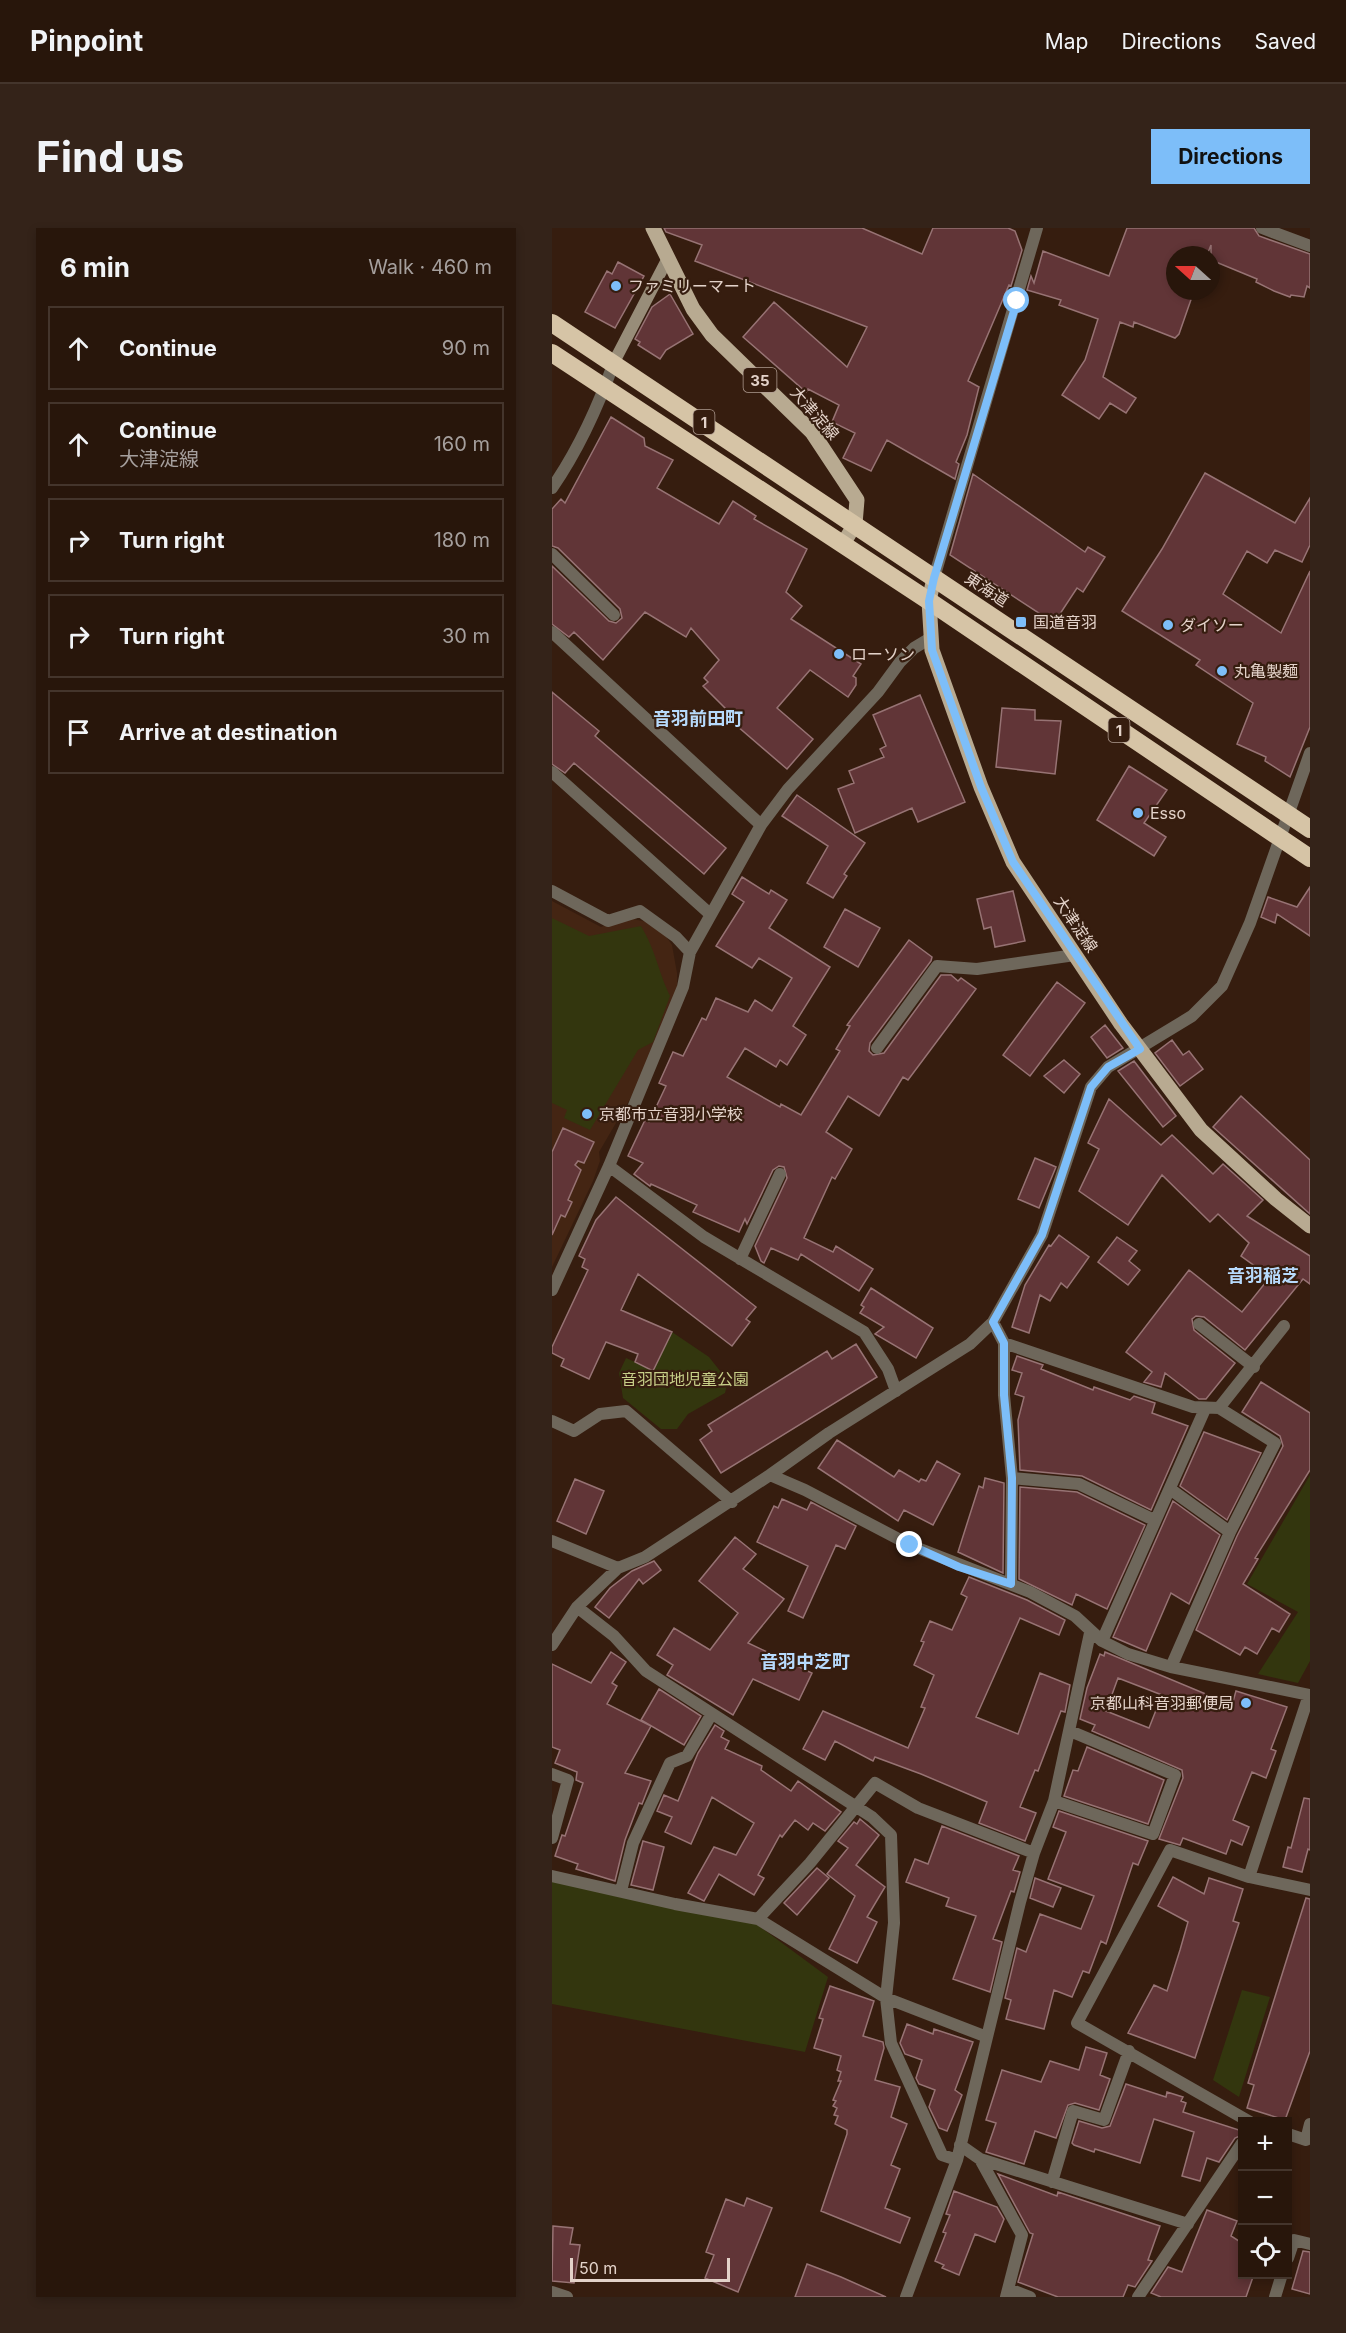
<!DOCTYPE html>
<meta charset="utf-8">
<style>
:root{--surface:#28160b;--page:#342319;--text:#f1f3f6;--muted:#a59f9d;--line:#44352c;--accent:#7dbef9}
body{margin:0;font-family:Inter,"Noto Sans JP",sans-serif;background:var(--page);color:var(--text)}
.controls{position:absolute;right:18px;bottom:18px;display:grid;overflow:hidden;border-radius:0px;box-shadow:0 3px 9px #0003}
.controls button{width:54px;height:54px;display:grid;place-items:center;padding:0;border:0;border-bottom:2px solid var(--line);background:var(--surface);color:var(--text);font:30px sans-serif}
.compass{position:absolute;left:614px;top:18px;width:54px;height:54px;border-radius:50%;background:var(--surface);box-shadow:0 3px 9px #0003;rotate:291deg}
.scale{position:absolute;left:18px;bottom:15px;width:160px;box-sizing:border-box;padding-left:6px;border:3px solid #e3d2c9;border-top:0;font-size:16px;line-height:21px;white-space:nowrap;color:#e3d2c9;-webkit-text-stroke:4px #361d0f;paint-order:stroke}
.stop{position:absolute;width:18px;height:18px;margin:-14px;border:4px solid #7dbef9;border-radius:50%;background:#fff}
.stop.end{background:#7dbef9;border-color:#fff;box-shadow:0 2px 6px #0008}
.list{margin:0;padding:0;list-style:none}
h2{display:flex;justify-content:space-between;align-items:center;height:78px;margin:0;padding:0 24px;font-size:26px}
h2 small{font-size:20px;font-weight:400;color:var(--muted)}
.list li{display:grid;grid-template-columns:39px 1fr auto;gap:18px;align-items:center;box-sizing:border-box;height:84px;margin:0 12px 12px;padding:0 12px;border:2px solid var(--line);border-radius:0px}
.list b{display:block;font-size:22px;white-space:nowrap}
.list p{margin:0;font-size:20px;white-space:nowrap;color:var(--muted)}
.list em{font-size:20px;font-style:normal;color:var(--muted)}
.icon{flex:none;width:33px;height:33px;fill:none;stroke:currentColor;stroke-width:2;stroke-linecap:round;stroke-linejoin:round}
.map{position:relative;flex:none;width:758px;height:2069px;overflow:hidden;border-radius:0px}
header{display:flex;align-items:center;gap:36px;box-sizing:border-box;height:84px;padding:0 30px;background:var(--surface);border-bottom:2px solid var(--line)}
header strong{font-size:28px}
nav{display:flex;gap:33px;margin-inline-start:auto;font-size:21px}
.intro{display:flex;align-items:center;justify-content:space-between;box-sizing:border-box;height:144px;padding:0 36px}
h1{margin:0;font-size:42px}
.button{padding:15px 27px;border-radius:0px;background:var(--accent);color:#111;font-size:21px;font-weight:700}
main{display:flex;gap:36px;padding:0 36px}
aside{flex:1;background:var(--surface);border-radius:0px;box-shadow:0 3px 9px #0003}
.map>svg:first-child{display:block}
.built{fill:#442513}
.green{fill:#33360e}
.building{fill:#613537;stroke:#977374;stroke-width:1.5;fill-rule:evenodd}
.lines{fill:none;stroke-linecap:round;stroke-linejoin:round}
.street{stroke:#6e675b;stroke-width:12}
.secondary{stroke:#988d79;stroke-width:12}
.primary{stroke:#b8aa91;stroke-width:15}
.highway{stroke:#d6c4a6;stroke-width:18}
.route{stroke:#7dbef9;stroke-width:8}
.poi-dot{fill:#7dbef9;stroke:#361d0f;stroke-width:2}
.labels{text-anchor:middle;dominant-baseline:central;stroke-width:4.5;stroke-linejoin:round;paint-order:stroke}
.shield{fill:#361d0f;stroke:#af9c91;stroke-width:1.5}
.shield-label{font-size:15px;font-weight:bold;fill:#e3d2c9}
.poi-label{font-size:16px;fill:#e3d2c9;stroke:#361d0f;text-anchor:start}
.street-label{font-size:16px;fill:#e3d2c9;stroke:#361d0f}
.park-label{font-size:16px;fill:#c7cf88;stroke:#361d0f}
.neighbourhood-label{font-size:18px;font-weight:bold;fill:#b7dafc;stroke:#361d0f}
</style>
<header>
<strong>Pinpoint</strong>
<nav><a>Map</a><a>Directions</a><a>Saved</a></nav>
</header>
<div class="intro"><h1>Find us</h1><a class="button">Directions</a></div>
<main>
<aside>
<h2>6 min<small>Walk · 460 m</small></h2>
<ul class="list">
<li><svg class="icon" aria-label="ahead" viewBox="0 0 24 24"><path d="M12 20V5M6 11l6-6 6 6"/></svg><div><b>Continue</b></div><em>90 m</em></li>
<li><svg class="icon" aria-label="ahead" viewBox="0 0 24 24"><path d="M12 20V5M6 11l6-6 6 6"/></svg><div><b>Continue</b><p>大津淀線</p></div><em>160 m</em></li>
<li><svg class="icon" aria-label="right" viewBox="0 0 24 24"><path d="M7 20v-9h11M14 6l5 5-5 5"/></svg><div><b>Turn right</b></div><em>180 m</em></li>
<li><svg class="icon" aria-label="right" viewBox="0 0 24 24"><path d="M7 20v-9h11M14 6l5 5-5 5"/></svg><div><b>Turn right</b></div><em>30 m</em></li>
<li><svg class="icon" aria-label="arrive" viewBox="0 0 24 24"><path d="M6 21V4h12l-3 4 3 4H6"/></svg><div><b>Arrive at destination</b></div></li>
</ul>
</aside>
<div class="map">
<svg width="758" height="2069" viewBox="0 0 758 2069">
<rect width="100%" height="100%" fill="#361d0f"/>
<path class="built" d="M0,673L49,699L75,690L96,694L111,704L120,717L125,745V762L92,847L47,924L48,933L41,953L0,1039Z"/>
<path class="green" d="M0,690L37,708L89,698C104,723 106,743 118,768L101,814L86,822L38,902L12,890L15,882L0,875Z
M120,1104L157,1129L176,1153L173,1165L136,1186L125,1201H109L71,1170L67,1145L74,1130L101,1142Z
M758,1247V1433L746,1455L706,1446L746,1384L695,1356Z
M0,1651L203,1695L276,1749L253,1824L0,1776Z
M690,1762L718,1769L687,1869L661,1852Z"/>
<path class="building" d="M112,0H310L370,26L381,0H456L463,3L470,22L459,58L457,57L416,153L427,159L415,207L404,234L407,236L403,251L335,212L319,243L291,230L303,205L280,194L287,177L256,161L254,164L191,109L222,74L295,139L315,99L143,33L150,17L114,4Z
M575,0H702L707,8L758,26V60L755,58L752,69L739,67L738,69L722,63L704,54L705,51L659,32V17L655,27H623V63H642L627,106L623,110L582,94L581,99L568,94L551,149L584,170L574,185L558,175L547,191L510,167L533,132L546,91L507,77L509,72L475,62L479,48L482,55L491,23L557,48Z
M66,34L92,48L63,100L33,84L55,43L60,46Z
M118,66L141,106L114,122L108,131L86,117L88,114L83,111L100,79Z
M59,189L92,210L93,218L121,232L105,260L167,296L181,273L204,288L202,291L255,321L234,364L250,378L239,391L309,436L301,448L304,450V457L296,469L258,442L225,480L261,511L235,541L170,485L174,481L151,458L156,454L152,450L167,432L139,400L134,409L93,384L51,432L22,404L17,409L0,396V338L57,393L64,395L70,390L68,381L6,320L0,318V281L9,271L13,275Z
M653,245L743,295L758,270V317L750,334L723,322L715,335L695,323L671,366L729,405L758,343V499L738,549L713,533L714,529L685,516L701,475L644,437L648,432L570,383L610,321Z
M421,246L533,324L536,319L553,329L531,364L525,360L502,395L398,327Z
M0,464L47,503L43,508L174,620L152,646L22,535L13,545L0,536Z
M368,467L413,574L366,594L360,580L303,605L286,561L302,555L297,543L332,529L328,521L334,518L321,487Z
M450,480L483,482V492L509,493L503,546L444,539Z
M577,538L615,562L592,595L614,609L602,628L545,592Z
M245,567L313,615L292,646L295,648L281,670L255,655L276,618L230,588Z
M190,649L217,666L219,662L235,672L217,700L278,739L241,798L254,807L235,837L228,832L224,839L193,820L175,849L228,879L229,876L249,887L288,823L284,821L298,798L295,797L357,712L380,729L379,733L318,815L317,823L321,827L332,825L389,747H399L406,753L409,750L424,761L356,852L351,849L327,888L296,868L274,904L300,921L283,951L280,949L252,1010L281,1024L284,1018L321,1041L307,1063L249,1026L246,1032L219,1020L212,1035L209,1033L203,1018L235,950L232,939L227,938L221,942L195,996L193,991L187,1004L141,984L145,977L99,956L98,958L82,946L91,935L76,928L93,892L97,894L114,858L107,855L121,824L131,828L150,790L154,792L164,770L196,784L203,772L220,783L240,750L207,730L200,740L164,718L192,674L180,666Z
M758,659V708L725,686L723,695L709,689L716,669L745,679Z
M461,663L473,713L443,719L439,699L432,701L425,671Z
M293,681L328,700L306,739L272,719Z
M505,754L533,775L478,848L451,827Z
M553,797L571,820L555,830L539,809Z
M620,812L631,827L637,823L651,841L628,858L603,825Z
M512,832L528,846L512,865L492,848Z
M582,833L624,888L611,899L566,843Z
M689,868L758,932V986L661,899Z
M557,871L609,917L620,907L661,946L671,936L711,972L695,988L758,1028V1056L751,1051L693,1122L652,1089L644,1088L640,1091L642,1102L683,1135L654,1171H647L613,1145L609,1159L592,1154L600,1144L574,1124L637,1042L690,1084L718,1049L689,1028L697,1015L666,986L658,994L610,947L576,997L527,963L547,921L536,915Z
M11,900L42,914L32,935L26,933L23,937L29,942L16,972L20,974L13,989L9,987L0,1007V924Z
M483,930L504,939L487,980L466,971Z
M64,969L204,1079L194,1091L198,1094L180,1118L86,1046L69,1082L120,1104L101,1143L83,1134L86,1126L54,1114L37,1151L9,1138L12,1131L0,1125V1119L36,1042L30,1039L33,1031L27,1028L44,992Z
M507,1007L537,1029L515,1060L509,1055L498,1073L488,1067L477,1105L460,1099L473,1057L497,1017L499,1018Z
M565,1009L585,1023L577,1033L588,1042L576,1057L546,1034Z
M319,1060L381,1100L364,1130L323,1106L332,1099L308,1085L312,1079L309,1077Z
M304,1116L325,1149L169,1245L148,1212L160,1203L156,1197L275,1123L280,1131Z
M465,1128L491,1137L489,1141L541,1162L542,1159L578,1172L582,1168L603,1175L600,1185L636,1198L599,1282L530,1248L468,1242L466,1192L472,1169L463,1166L470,1145L460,1142Z
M709,1154L758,1185V1242L703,1330L706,1331L691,1356L738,1386L727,1404L720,1400L705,1426L693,1419L688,1427L644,1402L685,1308L731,1218L728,1208L690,1184Z
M652,1204L709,1225L675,1292L628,1258Z
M285,1212L342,1249L347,1242L367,1254L369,1251L374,1253L385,1233L408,1246L381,1297L352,1282L346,1293L266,1240Z
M433,1250L452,1255L451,1345L406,1324L427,1258L431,1260Z
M23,1251L52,1263L34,1306L5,1293Z
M468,1259L525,1264L593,1297L555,1381L524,1366L520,1377L467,1351Z
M230,1271L255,1282L259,1274L304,1298L293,1321L284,1317L251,1390L236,1383L256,1338L205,1314L222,1278L226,1280Z
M621,1273L668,1307L637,1376L619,1365L594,1423L561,1409Z
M183,1309L204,1326L191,1341L232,1371L196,1415L260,1445L247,1472L201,1451L181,1487L115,1447L121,1437L105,1427L122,1400L158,1422L186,1385L147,1353Z
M102,1333L109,1342L91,1356L87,1351L57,1390L43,1379L58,1360L80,1343Z
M417,1349L475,1372L513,1392L507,1407L468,1390L424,1489L466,1506L488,1445L518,1457L513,1484L509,1483L486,1543L483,1542L468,1579L484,1585L473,1613L427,1595L435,1574L369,1546L323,1529L321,1533L283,1513L273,1532L251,1521L271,1483L356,1520L373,1480L369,1479L382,1447L362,1437L372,1414L369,1413L378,1393L400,1402L415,1369L409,1366Z
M59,1424L74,1434L60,1455L65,1458L55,1476L99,1498L73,1545L99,1553L90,1576L87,1575L73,1612L63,1653L24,1641L26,1636L3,1628L10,1607L13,1608L31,1555L24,1552L25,1544L3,1535L8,1522L0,1519V1436L39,1455Z
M553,1424L680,1477L684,1463L735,1479L719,1521L724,1523L714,1550L700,1544L681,1592L697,1599L690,1617L679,1612L674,1626L631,1610L628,1617L607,1611L631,1550L630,1542L540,1503L543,1497L528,1491L535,1460L548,1426L552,1428ZM566,1450L610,1467L597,1500L554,1483Z
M107,1461L149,1488L132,1517L89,1492Z
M163,1497L172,1503L169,1509L177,1513L173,1521L210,1538L209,1542L239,1563L246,1553L289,1584L273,1603L261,1595L256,1602L243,1592L230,1609L228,1607L206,1647L212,1650L202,1667L167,1646L152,1673L136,1665L162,1619L184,1627L202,1595L160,1569L139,1616L113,1604L120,1589L105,1583L112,1567L126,1573L146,1525Z
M535,1519L612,1552L596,1596L512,1568L521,1542L526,1543Z
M752,1570L758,1571V1622L756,1621L750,1644L731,1639L736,1619L739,1620Z
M507,1583L596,1613L586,1637L581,1635L554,1716L549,1713L537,1745L531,1743L520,1769L502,1762L492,1801L454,1791L459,1772L453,1770L465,1720L474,1724L488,1686L529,1701L542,1668L496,1651L514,1604L501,1599Z
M308,1591L327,1607L304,1637L333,1659L315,1689L325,1694L305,1735L277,1721L303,1668L275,1646L296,1620L286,1613L302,1594L305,1596Z
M390,1598L467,1628L461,1642L468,1644L462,1664L459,1663L441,1711L450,1714L438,1764L401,1751L424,1688L394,1678L397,1670L354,1654L363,1631L376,1636Z
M91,1613L112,1619L101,1662L79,1657Z
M265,1640L277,1650L245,1687L232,1675Z
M621,1649L652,1666L657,1650L691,1661L681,1693L687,1695L643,1830L576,1805L602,1757L615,1763L628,1722L636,1694L606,1678Z
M483,1650L509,1660L501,1679L478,1670Z
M754,1670L758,1671V1823L733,1892L695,1880L702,1857L696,1855Z
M278,1758L322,1773L311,1808L331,1814L332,1820L323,1852L348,1859L339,1889L355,1896L339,1937L348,1941L333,1980L358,1990L348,2015L269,1983L295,1906V1902L283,1896L286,1888L282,1887L285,1880L281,1878L284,1873L281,1872L289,1853H286L289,1844L285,1842L289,1828L262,1820L271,1791L267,1790Z
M355,1796L381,1806L382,1801L421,1814L403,1862L410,1867L395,1903L387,1900L377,1879L383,1862L367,1856L364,1850L370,1832L353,1826L348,1815Z
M534,1819L555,1825L548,1847L558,1851L547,1882L523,1875L516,1877L504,1910L483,1903L472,1936L434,1924L444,1895L434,1892L450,1842L489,1854L498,1833L527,1842Z
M574,1856L614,1869L615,1864L631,1869L629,1873L634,1875L631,1884L690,1903V1907L683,1910L667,1934L655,1930L648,1953L630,1948L642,1904L602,1891L588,1935L543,1921L542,1924L522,1917L520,1915L527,1893L550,1900L558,1898Z
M446,1946L505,1968L506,1964L608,1998L596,2032L600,2033L583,2059L576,2057L571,2069H506L466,2054L481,2006L478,2005Z
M402,1963L445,1979L452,1991L443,2014L423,2006L407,2047L390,2040L392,2037L383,2033L394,2005L391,2004L398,1987L394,1986Z
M195,1970L220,1980L186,2064L153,2050L162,2027L154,2024L174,1971L192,1978Z
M655,1982L685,1993L679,2008L690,2015V2046H702L694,2069H609L599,2065L616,2039L630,2044Z
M1,1998L21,2000L18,2016L28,2017L22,2055L0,2053Z
M751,2023L758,2024V2066L740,2061Z
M255,2036L289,2049L334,2069H243Z"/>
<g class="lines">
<path class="street" d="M710,0L758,18
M0,260C27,221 46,179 62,134
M0,326L62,387
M382,350L485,0
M0,404L209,597
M0,544L158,686
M0,663L56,693L88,683L124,709L138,724
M325,820L385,738L425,741L523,727
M57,938L152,1009L312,1104L336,1141L344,1163
M188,1031L228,946
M0,1062L57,938L131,759L138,724L209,597L236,561L326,464L348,434L362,420L377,411
M441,1094L452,1115V1167L460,1250L459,1356
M647,1096L702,1139
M452,1115L641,1179L667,1180L723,1215L678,1304L619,1439
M667,1180L732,1098
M0,1193L22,1203L48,1186L74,1183L180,1274
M218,1247L277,1205L418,1116L441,1094L490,1007L539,859L556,839L640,788L670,758L698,695L758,525
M460,1250L527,1256L602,1292
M618,1261L678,1304
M0,1313L66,1340L93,1329L218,1247L253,1262L358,1317L478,1364L523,1388L550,1413L576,1426L619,1439L758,1467
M25,1379L62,1408L94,1443L320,1589L339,1607L342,1695L334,1770L339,1815L390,1927L405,1932
M550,1413L653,1181
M0,1417L25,1379L66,1340
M0,1546L16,1552L0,1610
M502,1573L601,1606L623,1547L518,1503
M0,1648L123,1676L206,1691L334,1770L435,1809
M697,1649L757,1467
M69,1663L81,1615L118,1535L135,1528L159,1487
M206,1691L258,1635L323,1555L366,1580L482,1625
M698,1894L525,1795L618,1622L697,1649L758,1662
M736,1906L754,1912L758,1896
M408,1917L428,1931L636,1996
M428,1931L470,2007L454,2069
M500,1954L521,1883L552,1892L577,1823
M736,2030L742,2012L758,2016
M457,2061L478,2069
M0,2064L15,2069
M354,2069L405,1932L468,1674L482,1625L502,1573L538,1405
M586,2069L690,1915
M723,2069L730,2046"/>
<path class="secondary" d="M62,134L116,30"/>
<path class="primary" d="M101,0L141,81L160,107L260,204L305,272L303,296L291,316
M382,350L377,373L380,422L429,559L461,634L569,796L649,902L724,971L758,998"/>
<path class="highway" d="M0,95L758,601
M0,125L377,373L758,630"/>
</g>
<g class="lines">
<path class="route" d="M358,1317L407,1339L459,1356L460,1250L452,1167V1115L441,1094L490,1007L539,859L556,839L588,821L461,634L429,559L380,422L377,373L382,350L465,73"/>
</g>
<g class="poi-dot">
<circle cx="64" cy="58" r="6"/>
<rect x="463" y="388" width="12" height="12" rx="3"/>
<circle cx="616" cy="397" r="6"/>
<circle cx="287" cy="426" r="6"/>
<circle cx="670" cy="443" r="6"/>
<circle cx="586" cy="585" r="6"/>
<circle cx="35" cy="886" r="6"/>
<circle cx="694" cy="1475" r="6"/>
</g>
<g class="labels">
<g class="shield">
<rect x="191.5" y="140" width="33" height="24" rx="4.5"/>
<rect x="141.5" y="182" width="21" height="24" rx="4.5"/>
<rect x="556.5" y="490" width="21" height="24" rx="4.5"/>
</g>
<g class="shield-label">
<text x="208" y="152">35</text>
<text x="152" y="194">1</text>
<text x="567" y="502">1</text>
</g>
<g class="poi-label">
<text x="76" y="58">ファミリーマート</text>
<text x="481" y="394">国道音羽</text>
<text x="628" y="397">ダイソー</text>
<text x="299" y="426">ローソン</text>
<text x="682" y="443">丸亀製麺</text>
<text x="598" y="585">Esso</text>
<text x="47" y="886">京都市立音羽小学校</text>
<text x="682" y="1475" text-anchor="end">京都山科音羽郵便局</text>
</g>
<g class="street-label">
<text transform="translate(263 185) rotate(49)">大津淀線</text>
<text transform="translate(435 361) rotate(33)">東海道</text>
<text transform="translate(524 696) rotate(56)">大津淀線</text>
</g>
<g class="park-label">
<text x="133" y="1151">音羽団地児童公園</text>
</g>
<g class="neighbourhood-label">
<text x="146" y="490">音羽前田町</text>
<text x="711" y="1047">音羽稲芝</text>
<text x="253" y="1433">音羽中芝町</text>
</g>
</g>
</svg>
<div class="controls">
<button>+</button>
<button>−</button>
<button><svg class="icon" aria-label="locate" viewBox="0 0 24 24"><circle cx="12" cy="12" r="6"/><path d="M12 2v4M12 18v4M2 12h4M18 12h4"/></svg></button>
</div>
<svg class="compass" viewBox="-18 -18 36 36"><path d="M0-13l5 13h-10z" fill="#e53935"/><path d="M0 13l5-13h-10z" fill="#a59f9d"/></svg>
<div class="scale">50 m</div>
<div class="stop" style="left:465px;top:73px"></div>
<div class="stop end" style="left:358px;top:1317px"></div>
</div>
</main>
